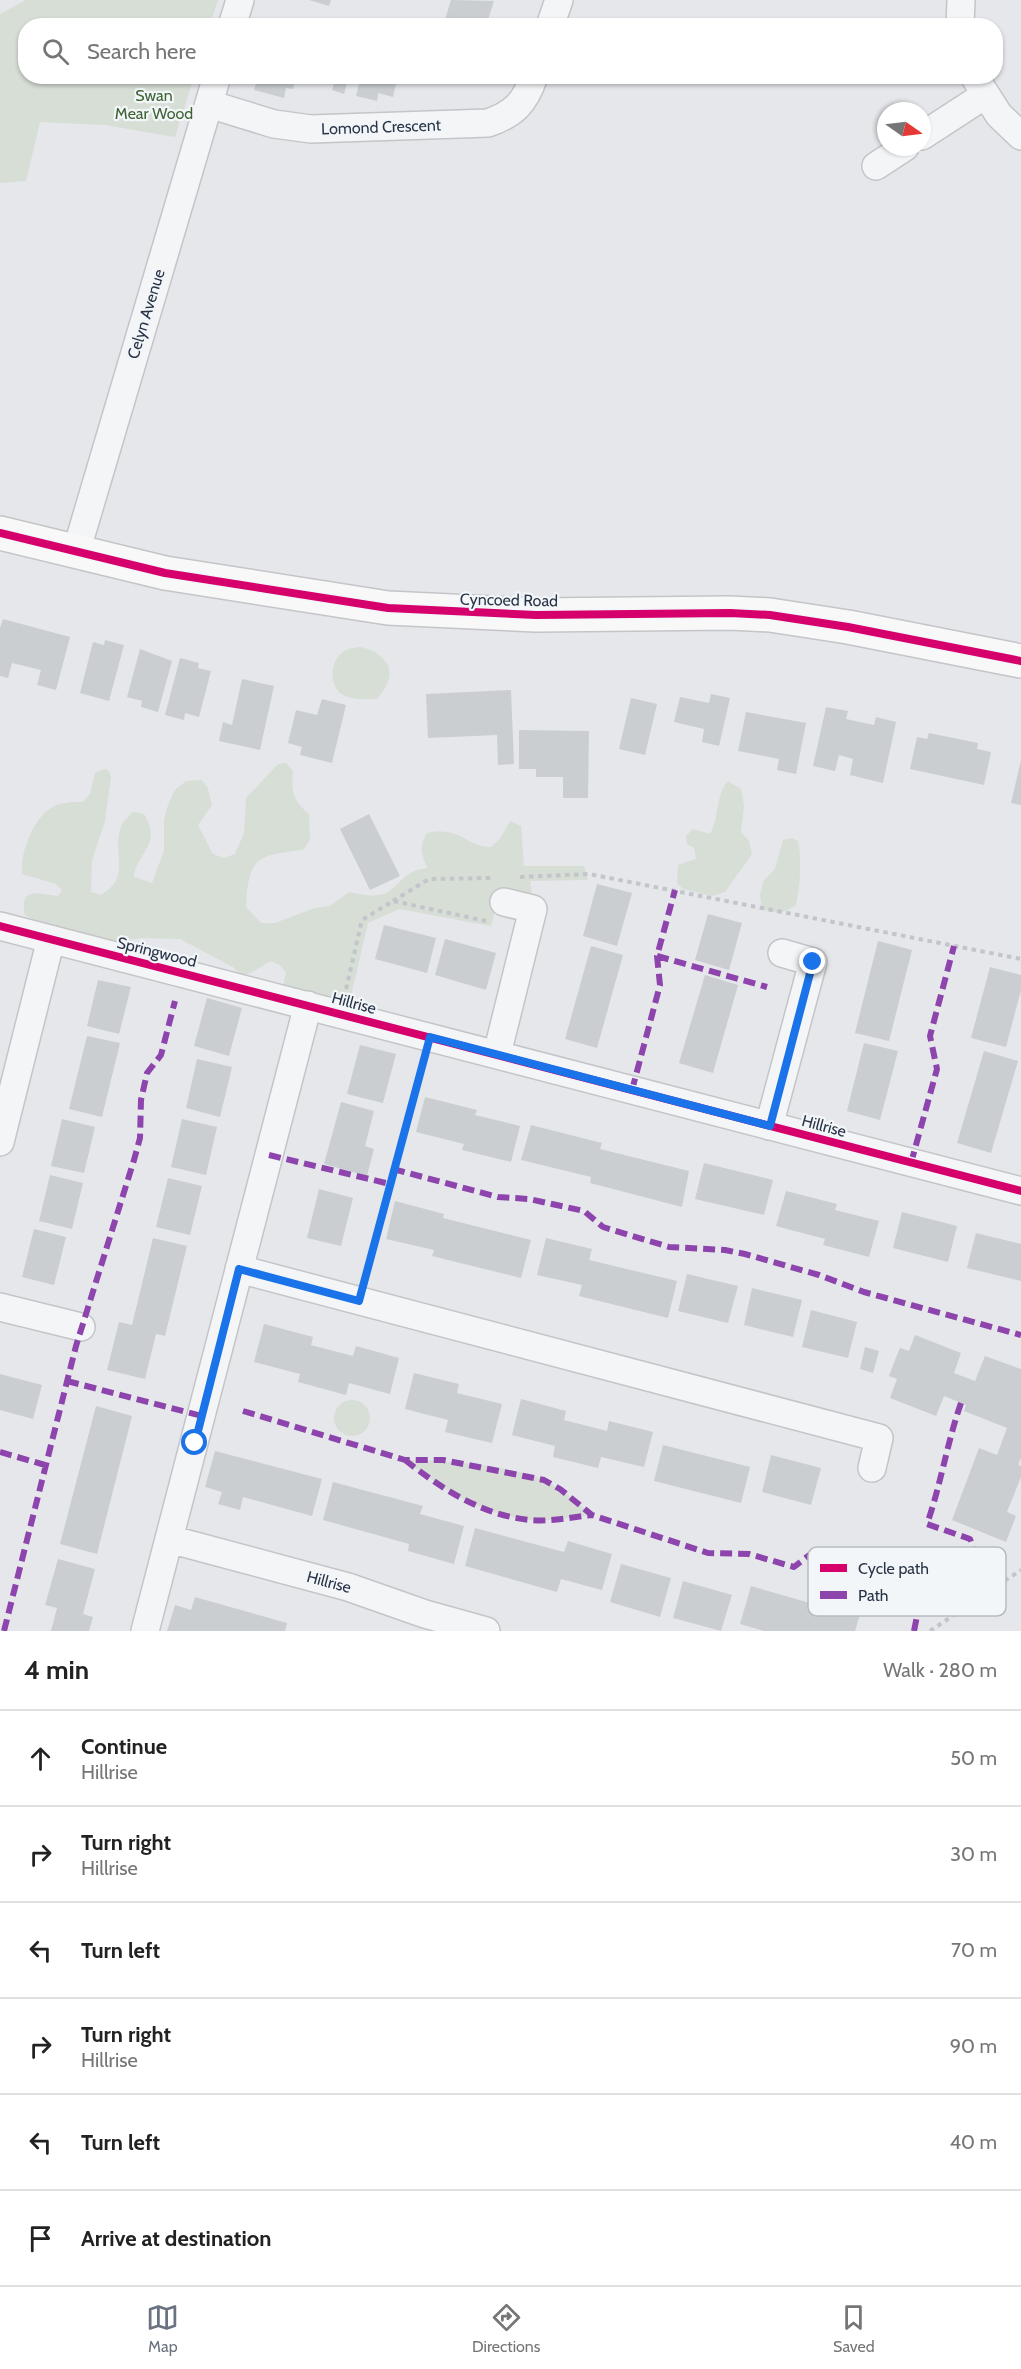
<!DOCTYPE html>
<meta charset="utf-8">
<style>
:root{--surface:#fff;--page:#f2f2f2;--text:#222;--muted:#767676;--line:#e0e0e0;--accent:#6b7380}
body{margin:0;font-family:Cabin,sans-serif;background:var(--page);color:var(--text)}
.compass{position:absolute;left:877px;top:102px;width:54px;height:54px;border-radius:50%;background:var(--surface);box-shadow:0 2px 4px #0004;rotate:104deg}
.stop{position:absolute;width:18px;height:18px;margin:-14px;border:4px solid #1a73e8;border-radius:50%;background:#fff}
.stop.end{background:#1a73e8;border-color:#fff;box-shadow:0 2px 6px #0008}
.list{margin:0;padding:0;list-style:none}
h2{display:flex;justify-content:space-between;align-items:center;height:78px;margin:0;padding:0 24px;font-size:26px}
h2 small{font-size:20px;font-weight:400;color:var(--muted)}
.list li{display:grid;grid-template-columns:39px 1fr auto;gap:18px;align-items:center;box-sizing:border-box;height:96px;padding:0 24px;border-top:2px solid var(--line)}
.list b{display:block;font-size:22px;white-space:nowrap}
.list p{margin:0;font-size:20px;white-space:nowrap;color:var(--muted)}
.list em{font-size:20px;font-style:normal;color:var(--muted)}
.icon{flex:none;width:33px;height:33px;fill:none;stroke:currentColor;stroke-width:2;stroke-linecap:round;stroke-linejoin:round}
.map{position:relative;flex:none;width:1021px;height:1631px;overflow:hidden}
.search{position:absolute;background:var(--surface);box-shadow:0 2px 4px #0004;left:18px;right:18px;top:18px;height:66px;display:flex;align-items:center;gap:15px;box-sizing:border-box;padding:0 21px;border-radius:24px;color:var(--muted);font-size:22px}
.sheet{height:654px;background:var(--surface)}
nav{display:flex;justify-content:space-around;align-items:center;box-sizing:border-box;height:84px;border-top:2px solid var(--line);background:var(--surface);font-size:16px;color:var(--muted)}
nav a{display:grid;justify-items:center;gap:3px}
nav .on{color:var(--accent)}
.map>svg:first-child{display:block}
.green{fill:#d6ded5}
.building{fill:#cbced1}
.lines{fill:none;stroke-linecap:round;stroke-linejoin:round}
.street-casing{stroke:#c3c5c8;stroke-width:30}
.secondary-casing{stroke:#c3c5c8;stroke-width:36}
.path{stroke:#c3c5cb;stroke-width:4;stroke-dasharray:4.5 4.5;stroke-linecap:butt}
.street{stroke:#f4f5f7;stroke-width:27}
.secondary{stroke:#f8f8f8;stroke-width:33}
.quiet{stroke:#8e44ad;stroke-width:6;stroke-dasharray:12 6;stroke-linecap:butt}
.cycleway-casing{stroke:#f3f6f9;stroke-width:11}
.cycleway{stroke:#d6006c;stroke-width:8}
.route{stroke:#1a73e8;stroke-width:8}
.labels{text-anchor:middle;dominant-baseline:central;stroke-width:4.5;stroke-linejoin:round;paint-order:stroke}
.park-label{font-size:16px;fill:#3f6434;stroke:#f3f6f9}
.street-label{font-size:16px;fill:#293547;stroke:#f3f6f9}
.key{fill:#f3f6f9;stroke:#b6bcc4;stroke-width:1.5}
.key-label{font-size:16px;fill:#293547}
</style>
<div class="map">
<svg width="1021" height="1631" viewBox="0 0 1021 1631">
<rect width="100%" height="100%" fill="#e5e7ea"/>
<path class="green" d="M26,0H218L210,25L26,26V76L194,77L175,137L105,125L40,122L26,181L0,183V14Z
M360,647C391,654 399,675 377,699C366,699 353,700 343,695C327,685 330,658 346,650C350,648 356,648 360,647Z
M286,763L293,771C291,792 293,801 309,814L310,840L303,850C256,855 248,858 246,907L261,923H275L315,908L330,906L349,892C362,895 381,899 392,889C406,877 407,871 428,868C421,855 419,846 427,833C463,826 464,847 491,847L500,839L510,821L521,826L524,866H584L588,880L530,881L532,893L524,903L498,900L491,926L399,909L368,923L351,996L341,1013L280,997L286,973L281,966L271,961C260,966 254,973 242,976L233,967L180,939L141,938L116,942L67,929H51L25,915C19,885 39,895 58,896L62,890L56,884L22,874C20,853 33,819 51,808C61,802 73,802 83,802L90,794L95,773L105,769L109,771L111,777L105,821L92,861L91,892L101,895C133,876 111,853 121,827C122,822 129,816 133,812L144,814C163,845 136,853 134,877L152,883L164,851V820L168,805L175,790L186,781L202,780L208,789L212,805L198,825L213,854L224,858L235,854L244,833L246,798L278,764Z
M728,781L741,789L744,805L741,832L749,841L752,854L725,892L712,896L683,889L677,883L678,865L696,859L694,848L687,844L686,836L693,829L710,834C720,817 715,796 728,781Z
M792,838L798,841C802,860 800,887 796,905C782,914 777,914 762,909L760,895L764,880L775,869L783,840Z
M334 1418a18 18 0 1 1 36 0a18 18 0 1 1-36 0Z
M405,1460C443,1460 514,1465 547,1482C564,1490 577,1503 592,1515C572,1517 551,1522 531,1520C483,1516 442,1489 405,1460Z"/>
<path class="building" d="M309,0H331L329,6Z
M451,0L494,1L487,23L493,26H443Z
M258,76H296L293,89L286,88L284,98L254,90Z
M349,76L344,94L332,90L335,80L326,77Z
M361,76H398L393,97L378,93L377,101L356,96Z
M438,76H454L453,81Z
M3,619L70,637L56,690L37,685L41,670L12,663L8,678L0,676V628Z
M105,640L124,645L109,701L80,693L93,642L104,645Z
M140,649L172,661L158,712L141,707L142,701L127,697Z
M180,658L199,663L198,668L211,671L199,717L185,713L184,720L165,715Z
M242,679L274,686L260,750L219,741L223,722L232,725Z
M511,690L514,764L498,765L497,735L428,738L426,694Z
M711,694L730,698L719,746L702,742L704,729L674,722L680,697L709,703Z
M631,698L657,704L645,755L619,749Z
M322,699L346,705L332,763L300,755L302,747L288,743L296,710L317,715Z
M826,707L848,711L846,719L874,725L876,717L896,722L883,783L850,775L853,759L839,755L835,771L813,766Z
M746,712L806,723L796,774L777,770L779,759L738,751Z
M519,730L589,731L588,798H563V777H536V769H519Z
M929,733L978,743L977,749L991,752L984,785L910,769L917,737L927,739Z
M1021,760V805L1011,803Z
M369,814L400,876L370,890L340,829Z
M597,884L632,893L617,946L583,936Z
M708,914L742,923L729,970L695,960Z
M384,925L436,938L427,973L375,959Z
M445,939L496,953L486,990L435,975Z
M878,941L912,950L889,1041L855,1033Z
M591,946L623,955L597,1048L565,1039Z
M990,967L1021,975V990L1006,1047L971,1038Z
M705,975L738,985L713,1073L679,1063Z
M98,980L131,987L119,1034L87,1026Z
M207,998L242,1008L229,1056L194,1046Z
M87,1036L120,1043L102,1117L69,1109Z
M864,1043L898,1051L880,1120L847,1111Z
M360,1045L396,1054L383,1103L347,1094Z
M984,1051L1018,1061L991,1153L957,1143Z
M197,1059L232,1067L220,1117L186,1108Z
M425,1097L477,1110L475,1115L520,1126L511,1162L462,1150L464,1144L416,1132Z
M341,1102L374,1111L365,1146L374,1149L367,1176L324,1164Z
M62,1119L95,1127L84,1173L51,1166Z
M182,1119L217,1127L206,1175L171,1167Z
M531,1125L602,1143L600,1149L689,1171L682,1207L590,1183L591,1177L521,1160Z
M704,1163L773,1180L764,1215L695,1199Z
M50,1175L83,1183L72,1229L39,1221Z
M168,1178L202,1186L190,1235L156,1227Z
M319,1189L353,1198L341,1246L307,1238Z
M786,1191L837,1204L835,1210L879,1221L869,1257L823,1245L825,1239L776,1226Z
M395,1201L444,1214L443,1218L531,1240L521,1278L432,1256L434,1250L386,1239Z
M902,1212L957,1226L948,1262L893,1248Z
M34,1229L66,1237L54,1285L22,1277Z
M976,1233L1021,1244V1281L967,1268Z
M153,1238L187,1246L165,1336L156,1334L145,1379L107,1370L119,1322L132,1325Z
M546,1238L592,1249L589,1260L677,1281L668,1318L579,1296L582,1285L537,1275Z
M687,1274L738,1286L728,1323L678,1311Z
M752,1288L802,1300L793,1337L744,1325Z
M811,1310L857,1322L848,1358L802,1347Z
M264,1324L313,1337L311,1345L353,1356L356,1346L399,1358L390,1394L349,1383L346,1395L298,1382L300,1374L254,1362Z
M915,1335L961,1353L954,1373L975,1381L985,1356L1021,1369V1458L1018,1465L1021,1466V1477L1007,1512L1016,1516L1006,1542L952,1520L979,1448L997,1455L1007,1428L964,1411L966,1405L944,1396L936,1416L890,1398L897,1379L889,1376L895,1360L900,1348L909,1351Z
M865,1347L879,1351L873,1373L860,1369Z
M414,1373L459,1384L457,1393L502,1404L492,1443L445,1432L448,1420L405,1409Z
M0,1374L42,1385L33,1419L0,1410Z
M521,1399L566,1411L564,1420L607,1431L609,1421L653,1432L644,1467L601,1457L598,1468L553,1457L555,1446L512,1435Z
M96,1406L132,1416L97,1554L60,1544Z
M663,1445L750,1467L741,1503L654,1481Z
M215,1451L322,1479L312,1516L243,1497L240,1510L218,1504L222,1492L205,1487Z
M771,1455L821,1468L811,1505L762,1492Z
M333,1482L423,1506L420,1514L464,1526L454,1564L408,1551L409,1544L323,1520Z
M475,1528L564,1552L568,1541L612,1554L602,1590L561,1579L557,1592L465,1566Z
M58,1559L95,1569L83,1614L93,1617L89,1631H51L57,1608L45,1605Z
M621,1564L671,1578L660,1617L610,1602Z
M683,1581L732,1595L721,1631L673,1618Z
M751,1586L834,1610L836,1603L861,1611L855,1631H764L740,1624Z
M195,1597L287,1623L285,1631H167L175,1605L191,1610Z"/>
<g class="lines">
<defs>
<path id="street" d="M232,26L240,0
M550,26L559,0
M960,26L961,0
M974,76L999,115L1021,136
M209,104L274,124L311,129L488,123C514,114 525,103 534,76
M922,136L985,95
M876,166L905,147
M76,552L217,76
M0,926L1021,1191
M497,1054L533,909L504,902
M769,1126L813,962L782,953
M0,1142L51,939
M239,1269L879,1438L872,1468
M0,1307L81,1327
M169,1539L348,1587L425,1614L486,1631
M145,1631L308,1005"/>
<path id="secondary" d="M0,533L165,573L388,608L536,615L730,613L770,615L848,627L1021,661"/>
</defs>
<use href="#street" class="street-casing"/>
<use href="#secondary" class="secondary-casing"/>
<path class="path" d="M520,877L589,874L1021,959
M393,901L429,879L492,878
M346,989L362,920L393,901L486,921
M366,1276L422,1063
M930,1631L1021,1570"/>
<use href="#street" class="street"/>
<use href="#secondary" class="secondary"/>
<path class="quiet" d="M657,956L767,987
M632,1090L660,985L657,956L675,890
M269,1155L390,1184
M911,1163L937,1069L930,1036L954,946
M393,1169L498,1197L529,1199L584,1211L603,1227L669,1247L725,1250L745,1254L819,1275L864,1292L1021,1335
M67,1381L202,1416
M961,1403C947,1443 941,1484 927,1524L970,1539L988,1592
M243,1411L405,1460H443L544,1480L560,1489L592,1515L708,1553L749,1554L794,1567L812,1553L973,1602
M0,1452L45,1465
M405,1460C442,1489 483,1516 531,1520C551,1522 572,1517 592,1515
M4,1631L76,1346L134,1160L140,1138L141,1100L147,1073L161,1055L175,1001
M914,1631L923,1586"/>
<defs>
<path id="cycleway" d="M0,533L165,573L388,608L536,615L730,613L770,615L848,627L1021,661
M0,926L1021,1191"/>
</defs>
<use href="#cycleway" class="cycleway-casing"/>
<use href="#cycleway" class="cycleway"/>
</g>
<g class="lines">
<path class="route" d="M195,1443L239,1269L359,1301L430,1037L770,1126L813,962"/>
</g>
<g class="labels">
<g class="park-label">
<text x="154" y="95">Swan<tspan x="154" dy="18">Mear Wood</tspan></text>
</g>
<g class="street-label">
<text transform="translate(381 127) rotate(-2)">Lomond Crescent</text>
<text transform="translate(146 314) rotate(-73)">Celyn Avenue</text>
<text transform="translate(509 600) rotate(1)">Cyncoed Road</text>
<text transform="translate(157 952) rotate(14)">Springwood</text>
<text transform="translate(354 1003) rotate(15)">Hillrise</text>
<text transform="translate(824 1126) rotate(15)">Hillrise</text>
<text transform="translate(329 1582) rotate(15)">Hillrise</text>
</g>
</g>
<rect x="808" y="1547" width="198" height="69" rx="9" class="key"/>
<rect x="820" y="1564" width="27" height="8" fill="#d6006c"/>
<rect x="820" y="1591" width="27" height="8" fill="#8e44ad"/>
<g class="key-label">
<text x="858" y="1574">Cycle path</text>
<text x="858" y="1601">Path</text>
</g>
</svg>
<svg class="compass" viewBox="-18 -18 36 36"><path d="M0-13l5 13h-10z" fill="#e53935"/><path d="M0 13l5-13h-10z" fill="#767676"/></svg>
<div class="stop" style="left:195px;top:1443px"></div>
<div class="stop end" style="left:813px;top:962px"></div>
<div class="search"><svg class="icon" aria-label="search" viewBox="0 0 24 24"><circle cx="10" cy="10" r="6"/><path d="M15 15l6 6"/></svg>Search here</div>
</div>
<section class="sheet">
<h2>4 min<small>Walk · 280 m</small></h2>
<ul class="list">
<li><svg class="icon" aria-label="ahead" viewBox="0 0 24 24"><path d="M12 20V5M6 11l6-6 6 6"/></svg><div><b>Continue</b><p>Hillrise</p></div><em>50 m</em></li>
<li><svg class="icon" aria-label="right" viewBox="0 0 24 24"><path d="M7 20v-9h11M14 6l5 5-5 5"/></svg><div><b>Turn right</b><p>Hillrise</p></div><em>30 m</em></li>
<li><svg class="icon" aria-label="left" viewBox="0 0 24 24"><path d="M17 20v-9H6M10 6l-5 5 5 5"/></svg><div><b>Turn left</b></div><em>70 m</em></li>
<li><svg class="icon" aria-label="right" viewBox="0 0 24 24"><path d="M7 20v-9h11M14 6l5 5-5 5"/></svg><div><b>Turn right</b><p>Hillrise</p></div><em>90 m</em></li>
<li><svg class="icon" aria-label="left" viewBox="0 0 24 24"><path d="M17 20v-9H6M10 6l-5 5 5 5"/></svg><div><b>Turn left</b></div><em>40 m</em></li>
<li><svg class="icon" aria-label="arrive" viewBox="0 0 24 24"><path d="M6 21V4h12l-3 4 3 4H6"/></svg><div><b>Arrive at destination</b></div></li>
</ul>
</section>
<nav>
<a class="on"><svg class="icon" aria-label="map" viewBox="0 0 24 24"><path d="M3 6l6-2 6 2 6-2v14l-6 2-6-2-6 2zM9 4v14M15 6v14"/></svg>Map</a>
<a><svg class="icon" aria-label="directions" viewBox="0 0 24 24"><path d="M12 3l9 9-9 9-9-9zM9 14v-3h6M13 9l2 2-2 2"/></svg>Directions</a>
<a><svg class="icon" aria-label="saved" viewBox="0 0 24 24"><path d="M7 4h10v16l-5-4-5 4z"/></svg>Saved</a>
</nav>
